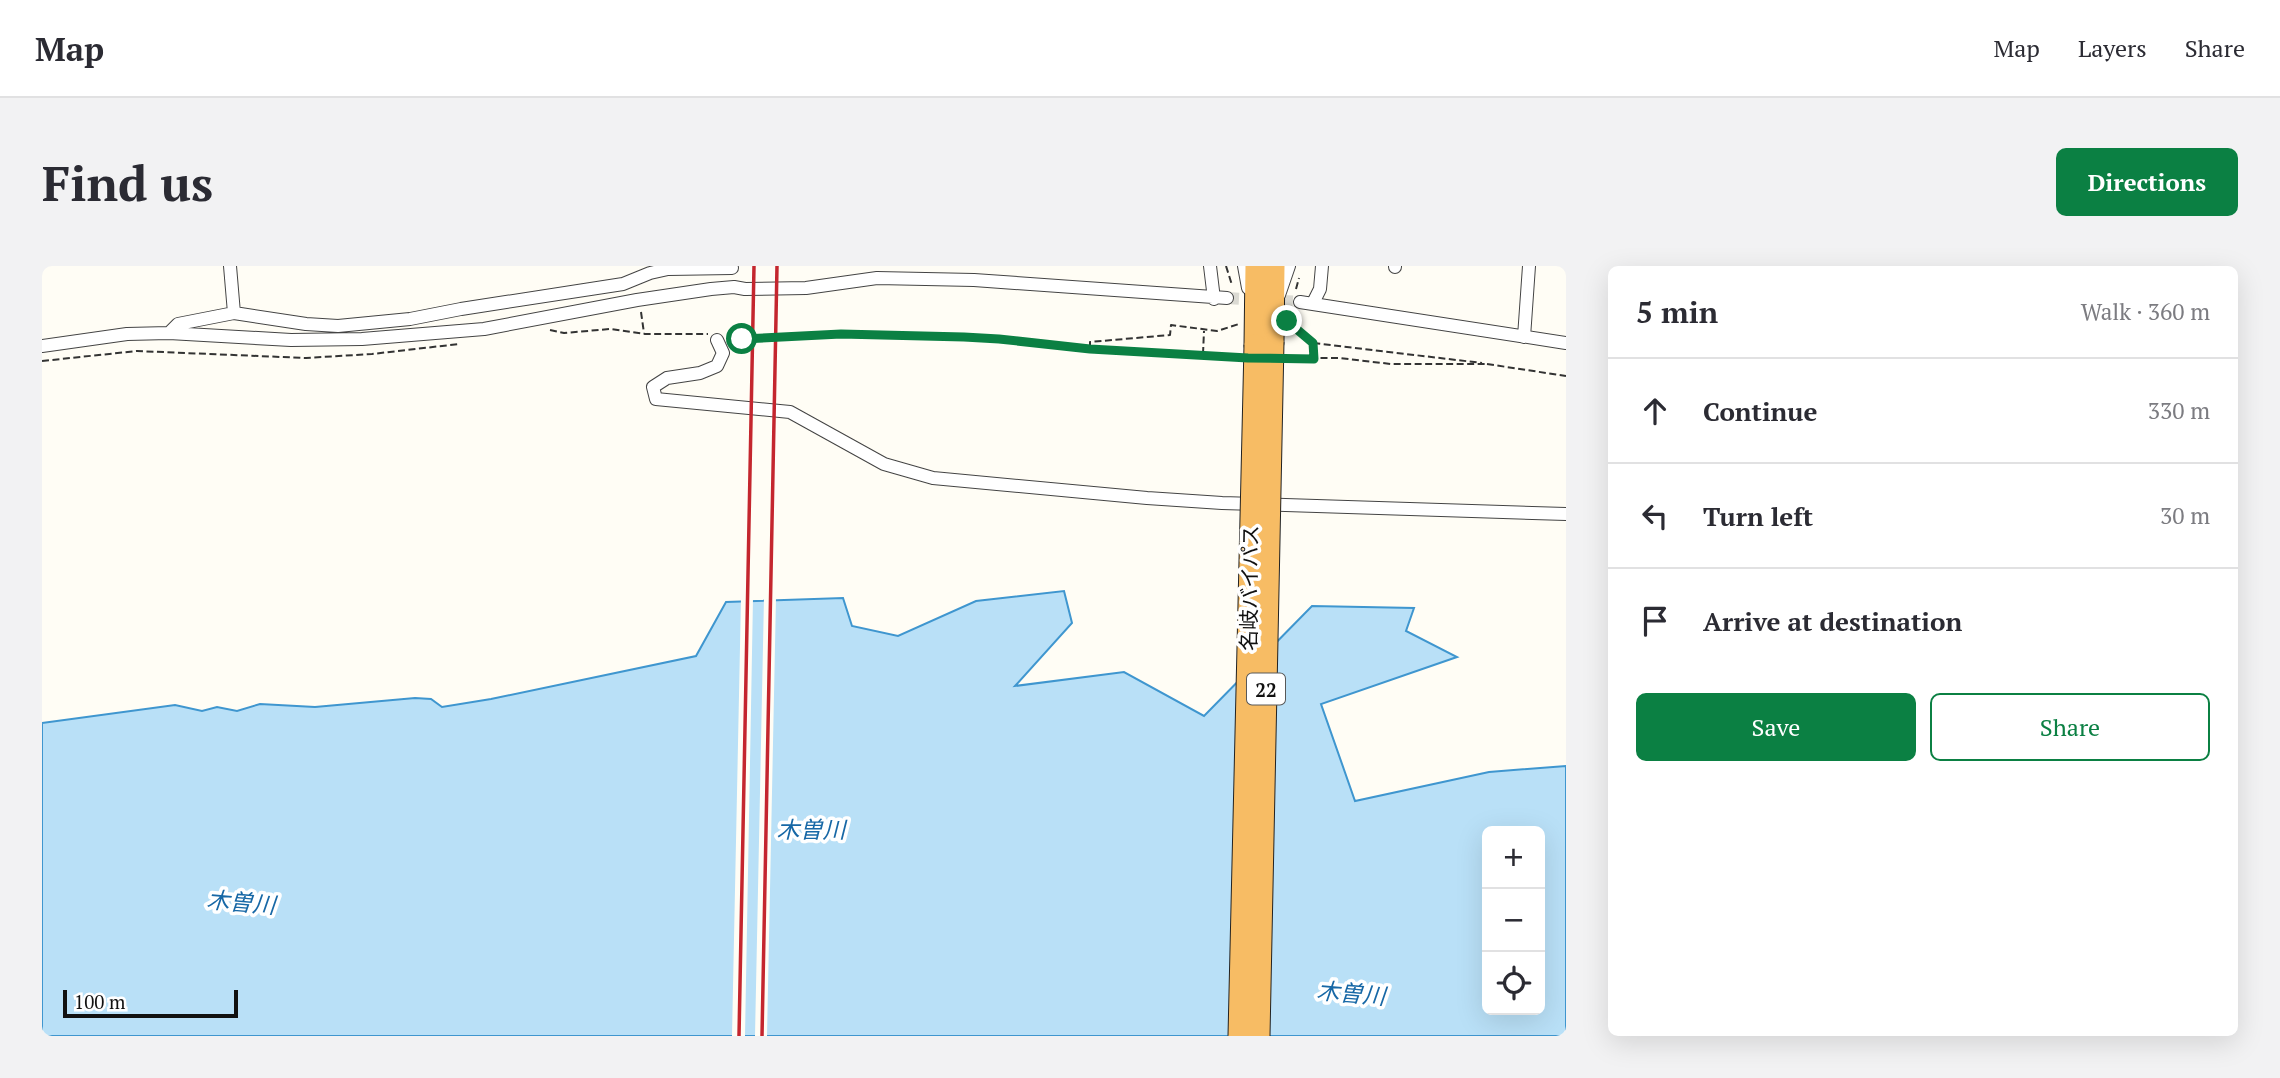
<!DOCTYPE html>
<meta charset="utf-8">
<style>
:root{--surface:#fff;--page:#f2f2f3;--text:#2b2b33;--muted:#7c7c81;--line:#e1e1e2;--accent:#0b8043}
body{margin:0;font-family:"PT Serif","Noto Sans JP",serif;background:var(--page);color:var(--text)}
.controls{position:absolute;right:21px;bottom:21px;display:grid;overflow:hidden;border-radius:10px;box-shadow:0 7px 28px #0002}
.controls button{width:63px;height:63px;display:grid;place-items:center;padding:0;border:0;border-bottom:2px solid var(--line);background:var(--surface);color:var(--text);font:35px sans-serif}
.scale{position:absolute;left:21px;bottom:18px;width:175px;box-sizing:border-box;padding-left:7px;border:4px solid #111;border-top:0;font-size:19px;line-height:24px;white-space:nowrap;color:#111;-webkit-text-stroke:5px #fff;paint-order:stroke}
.stop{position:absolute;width:21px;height:21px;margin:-16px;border:5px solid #0b8043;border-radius:50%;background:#fff}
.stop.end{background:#0b8043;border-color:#fff;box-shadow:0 2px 7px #0008}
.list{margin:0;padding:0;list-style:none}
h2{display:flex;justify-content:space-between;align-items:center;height:91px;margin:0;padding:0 28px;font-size:30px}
h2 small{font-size:23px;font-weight:400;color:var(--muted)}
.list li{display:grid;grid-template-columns:46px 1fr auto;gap:21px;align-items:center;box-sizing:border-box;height:105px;padding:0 28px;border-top:2px solid var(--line)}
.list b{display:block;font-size:26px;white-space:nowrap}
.list em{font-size:23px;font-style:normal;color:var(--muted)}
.actions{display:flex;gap:14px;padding:21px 28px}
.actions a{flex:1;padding:16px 0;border:2px solid var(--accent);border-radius:10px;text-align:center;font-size:24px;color:var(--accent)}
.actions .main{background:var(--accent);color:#fff}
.icon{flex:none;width:38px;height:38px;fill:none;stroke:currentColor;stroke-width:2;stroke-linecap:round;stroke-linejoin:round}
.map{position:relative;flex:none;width:1524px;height:770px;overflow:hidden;border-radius:10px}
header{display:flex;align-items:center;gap:42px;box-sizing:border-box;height:98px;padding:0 35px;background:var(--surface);border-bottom:2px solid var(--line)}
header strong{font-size:33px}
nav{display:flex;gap:38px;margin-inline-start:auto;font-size:24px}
.intro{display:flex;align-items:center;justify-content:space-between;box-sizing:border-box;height:168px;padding:0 42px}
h1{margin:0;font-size:49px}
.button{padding:18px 32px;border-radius:10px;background:var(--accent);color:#fff;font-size:24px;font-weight:700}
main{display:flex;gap:42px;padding:0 42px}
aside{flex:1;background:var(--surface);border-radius:10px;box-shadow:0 7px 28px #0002}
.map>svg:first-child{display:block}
.water{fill:#b9e0f7;stroke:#3f96cf;stroke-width:2;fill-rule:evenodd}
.pier{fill:#fffdf5}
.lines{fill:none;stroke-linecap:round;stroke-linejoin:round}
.minor-tunnel{stroke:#dbdad3;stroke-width:12;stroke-dasharray:12 6;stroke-linecap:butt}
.minor-casing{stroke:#444;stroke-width:14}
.trunk-casing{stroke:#222;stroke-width:23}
.path{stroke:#333;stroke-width:2;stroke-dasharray:7 3.5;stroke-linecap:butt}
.minor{stroke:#fff;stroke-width:12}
.trunk{stroke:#f7bc64;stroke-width:21}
.rail{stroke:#c4262e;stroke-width:3.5}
.trunk-bridge-casing{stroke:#222;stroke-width:23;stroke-linecap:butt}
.trunk-bridge{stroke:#f7bc64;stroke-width:21}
.route{stroke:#0b8043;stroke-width:9}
.labels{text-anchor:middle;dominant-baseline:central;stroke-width:7;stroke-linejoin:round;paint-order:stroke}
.shield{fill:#fff;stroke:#585858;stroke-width:2}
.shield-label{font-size:19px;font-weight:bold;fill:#111}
.street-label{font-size:21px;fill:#111;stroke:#fff}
.water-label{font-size:23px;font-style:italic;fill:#1768a6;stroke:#fff}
</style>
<header>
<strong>Map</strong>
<nav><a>Map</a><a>Layers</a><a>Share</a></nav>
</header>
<div class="intro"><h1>Find us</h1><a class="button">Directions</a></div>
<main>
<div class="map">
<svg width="1524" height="770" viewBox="0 0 1524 770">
<rect width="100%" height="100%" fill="#fffdf5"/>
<path class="water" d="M1022,325L1030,357L973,420L1082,406L1162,450L1270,340L1372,342L1364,365L1415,391L1279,438L1313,535L1447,506L1524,500V770H0V457L133,439L160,445L175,441L195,445L218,438L273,441L373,432L389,433L400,441L449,433L654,390L684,336L801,332L810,360L856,370L934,335ZM1445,565H1498V744H1445Z"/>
<path class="pier" d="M722,331H734L725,770H713Z
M699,332H711L703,770H690Z"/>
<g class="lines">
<path class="minor-tunnel" d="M1185,32L1258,36"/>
<defs>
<path id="minor" d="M1168,0L1172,33
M1202,0L1206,22
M1353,1V0
M1237,29L1247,0
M1258,36L1524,77
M1271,37L1278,23L1280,0
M192,47L264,58L296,60L368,53L419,43L581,18L608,7L626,3L690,2
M127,67L136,58L192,47L188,0
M1482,71L1487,0
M675,74L681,87L675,100L658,107L625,112L611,121L614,133L748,146L842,198L891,212L1105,232L1180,237L1524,248
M0,80L85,68L127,67L249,74L320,73L442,63L595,34L669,23L692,21L703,23L764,22L835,12L932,14L1185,32"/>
<path id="trunk" d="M1231,76L1232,0
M1213,79L1214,0"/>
</defs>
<use href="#minor" class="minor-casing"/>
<use href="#trunk" class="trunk-casing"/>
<path class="path" d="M1184,0L1190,19
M1254,23L1257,12
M599,46L602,67
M1247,57L1271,77L1440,97
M508,64L522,67L568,63L603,68H666
M685,70L700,73L799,69L922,71L957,73L1048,83L1196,92
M1271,78L1272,93
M1048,82V76L1128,69L1129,59L1175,65L1197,58
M1161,88L1162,65
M1247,92H1297L1349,98H1446
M0,95L95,85L264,92L330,88L417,78
M1445,98L1524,110"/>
<use href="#minor" class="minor"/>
<use href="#trunk" class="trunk"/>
<path class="rail" d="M697,770L712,0
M720,770L735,0"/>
<defs>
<path id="trunk-bridge" d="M1197,770L1213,79
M1217,770L1231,76"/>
</defs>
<use href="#trunk-bridge" class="trunk-bridge-casing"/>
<use href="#trunk-bridge" class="trunk-bridge"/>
</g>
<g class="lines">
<path class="route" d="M700,73L799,68L922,71L957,73L1048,83L1206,92L1272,93L1271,77L1245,55"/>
</g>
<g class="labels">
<rect class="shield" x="1205" y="407.5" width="38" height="31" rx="5"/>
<g class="shield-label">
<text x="1224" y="423">22</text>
</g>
<g class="street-label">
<text transform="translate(1207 322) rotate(-89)">名岐バイパス</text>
</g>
<g class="water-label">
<text x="769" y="563">木曽川</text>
<text transform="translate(199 636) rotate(5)">木曽川</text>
<text transform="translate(1309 727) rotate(5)">木曽川</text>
</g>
</g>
</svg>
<div class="controls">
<button>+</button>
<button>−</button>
<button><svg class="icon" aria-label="locate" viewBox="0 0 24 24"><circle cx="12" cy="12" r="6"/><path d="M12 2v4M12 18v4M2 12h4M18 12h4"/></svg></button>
</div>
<div class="scale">100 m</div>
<div class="stop" style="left:700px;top:73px"></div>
<div class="stop end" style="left:1245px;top:55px"></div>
</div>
<aside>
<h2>5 min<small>Walk · 360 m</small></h2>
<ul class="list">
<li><svg class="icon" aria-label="ahead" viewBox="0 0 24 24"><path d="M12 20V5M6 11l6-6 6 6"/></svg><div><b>Continue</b></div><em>330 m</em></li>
<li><svg class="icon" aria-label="left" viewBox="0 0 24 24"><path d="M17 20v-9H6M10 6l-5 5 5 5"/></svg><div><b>Turn left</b></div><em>30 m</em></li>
<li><svg class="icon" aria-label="arrive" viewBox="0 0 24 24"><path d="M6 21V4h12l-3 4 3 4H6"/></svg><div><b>Arrive at destination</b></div></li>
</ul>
<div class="actions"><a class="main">Save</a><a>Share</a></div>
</aside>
</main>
